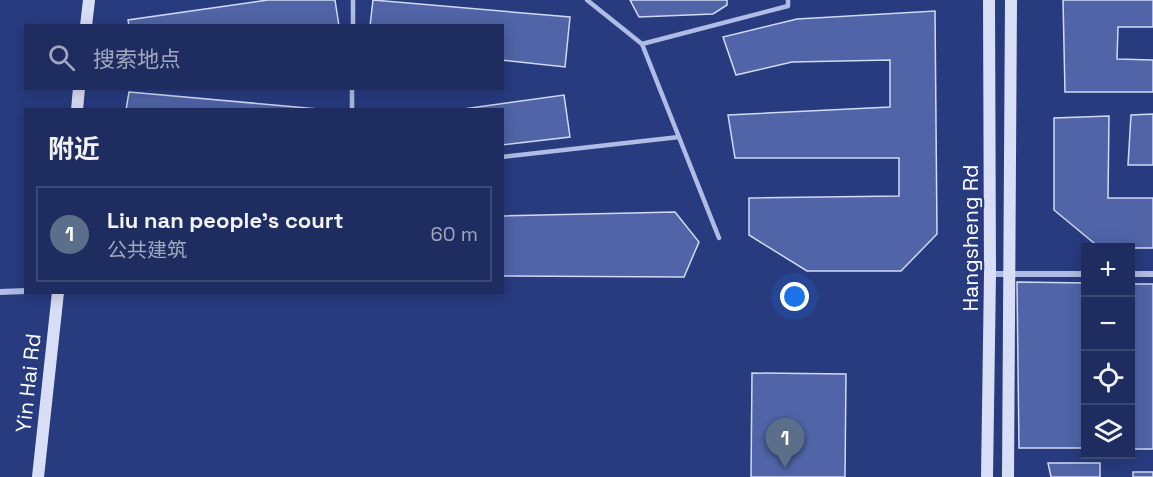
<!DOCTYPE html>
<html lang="zh">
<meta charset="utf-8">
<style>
:root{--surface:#1e2c5f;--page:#263465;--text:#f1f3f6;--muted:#a1a7bd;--line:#3c4874;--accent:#ede475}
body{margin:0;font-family:"Space Grotesk","Noto Sans SC",sans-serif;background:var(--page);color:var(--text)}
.controls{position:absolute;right:18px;bottom:18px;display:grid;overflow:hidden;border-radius:0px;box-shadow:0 3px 15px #0003}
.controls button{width:54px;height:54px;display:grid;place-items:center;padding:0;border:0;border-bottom:2px solid var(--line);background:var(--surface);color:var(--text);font:30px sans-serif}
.you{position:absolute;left:795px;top:297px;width:21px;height:21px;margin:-15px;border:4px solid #fff;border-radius:50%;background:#1a73e8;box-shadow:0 0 0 9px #1a73e833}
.badge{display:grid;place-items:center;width:39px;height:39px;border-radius:50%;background:var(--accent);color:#fff;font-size:20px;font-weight:700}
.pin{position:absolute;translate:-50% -50px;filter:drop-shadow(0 2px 3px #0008)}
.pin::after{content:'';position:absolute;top:32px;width:21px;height:18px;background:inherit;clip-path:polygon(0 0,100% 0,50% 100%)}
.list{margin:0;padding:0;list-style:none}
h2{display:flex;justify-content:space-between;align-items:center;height:78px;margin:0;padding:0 24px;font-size:26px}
h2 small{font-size:20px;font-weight:400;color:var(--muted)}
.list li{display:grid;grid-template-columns:39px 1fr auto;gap:18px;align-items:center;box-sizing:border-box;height:96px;margin:0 12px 12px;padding:0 12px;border:2px solid var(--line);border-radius:0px}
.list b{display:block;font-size:22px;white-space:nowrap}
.list p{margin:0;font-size:20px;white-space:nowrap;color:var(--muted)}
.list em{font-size:20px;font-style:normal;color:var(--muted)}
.icon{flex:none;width:33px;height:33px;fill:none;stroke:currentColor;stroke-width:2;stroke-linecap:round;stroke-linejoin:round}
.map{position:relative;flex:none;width:1153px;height:477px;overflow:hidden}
.search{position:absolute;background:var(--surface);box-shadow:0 3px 15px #0003;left:24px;top:24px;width:480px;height:66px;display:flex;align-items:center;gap:15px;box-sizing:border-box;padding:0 21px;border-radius:0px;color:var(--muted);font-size:22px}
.panel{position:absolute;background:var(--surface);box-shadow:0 3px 15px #0003;left:24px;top:108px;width:480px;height:186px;border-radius:0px}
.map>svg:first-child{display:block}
.building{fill:#5064a7;stroke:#d1daf4;stroke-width:1.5}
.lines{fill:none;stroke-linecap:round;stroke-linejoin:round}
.lane{stroke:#afbce5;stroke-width:4.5}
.street{stroke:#afbce5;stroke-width:6}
.secondary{stroke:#d8def5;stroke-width:12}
.labels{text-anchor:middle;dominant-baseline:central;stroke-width:4.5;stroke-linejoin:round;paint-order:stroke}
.street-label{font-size:21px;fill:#fff;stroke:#283b7f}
</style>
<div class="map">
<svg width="1153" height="477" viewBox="0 0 1153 477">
<rect width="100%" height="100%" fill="#283b7f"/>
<path class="building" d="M268,0H335L339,26H129L128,20Z
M373,0L570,17L565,67L502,60V26H370Z
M630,0H727V5L713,14L639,17Z
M1063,0H1153V27H1118L1117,59L1153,60V92H1065Z
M935,11L937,234L901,271H807L749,235V198L899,196V158H735L728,115L890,107V60L792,62L736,75L723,37L797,19Z
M129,92L330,110H126Z
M564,95L570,137L502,145V110H456Z
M1153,114V165H1128L1131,115Z
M1109,116L1108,198H1153V248H1100L1054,210V118Z
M675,212L699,242L684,277L502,276V216Z
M1017,282L1086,283V448H1019Z
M1130,284H1153V449H1130Z
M752,373L846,374L845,477H751Z
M1048,463H1100V477H1051Z
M1133,472H1153V477H1133Z"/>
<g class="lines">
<path class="lane" d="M587,0L642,44L719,238
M353,26V0
M642,44L788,6V0
M352,110V88
M502,157L679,137"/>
<path class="street" d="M991,274H1086
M1130,274H1153
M0,292L26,291"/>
<path class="secondary" d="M86,26L89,0
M77,110L79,88
M38,477L58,292
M987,477L990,274L989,0
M1008,477L1011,0"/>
</g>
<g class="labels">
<g class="street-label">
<text transform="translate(970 238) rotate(-90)">Hangsheng Rd</text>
<text transform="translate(28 383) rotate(-84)">Yin Hai Rd</text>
</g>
</g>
</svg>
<div class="controls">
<button>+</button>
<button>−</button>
<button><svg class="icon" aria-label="locate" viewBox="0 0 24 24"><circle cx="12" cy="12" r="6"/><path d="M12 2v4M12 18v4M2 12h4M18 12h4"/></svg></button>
<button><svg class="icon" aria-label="layers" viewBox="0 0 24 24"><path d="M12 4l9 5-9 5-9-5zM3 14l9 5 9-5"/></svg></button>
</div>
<div class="you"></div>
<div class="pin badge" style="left:785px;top:468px;background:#5c6f8a">1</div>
<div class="search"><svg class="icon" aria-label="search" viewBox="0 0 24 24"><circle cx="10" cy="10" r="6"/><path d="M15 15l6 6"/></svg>搜索地点</div>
<section class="panel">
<h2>附近<small></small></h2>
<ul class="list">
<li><span class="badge" style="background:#5c6f8a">1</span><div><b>Liu nan people's court</b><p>公共建筑</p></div><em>60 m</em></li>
</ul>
</section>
</div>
